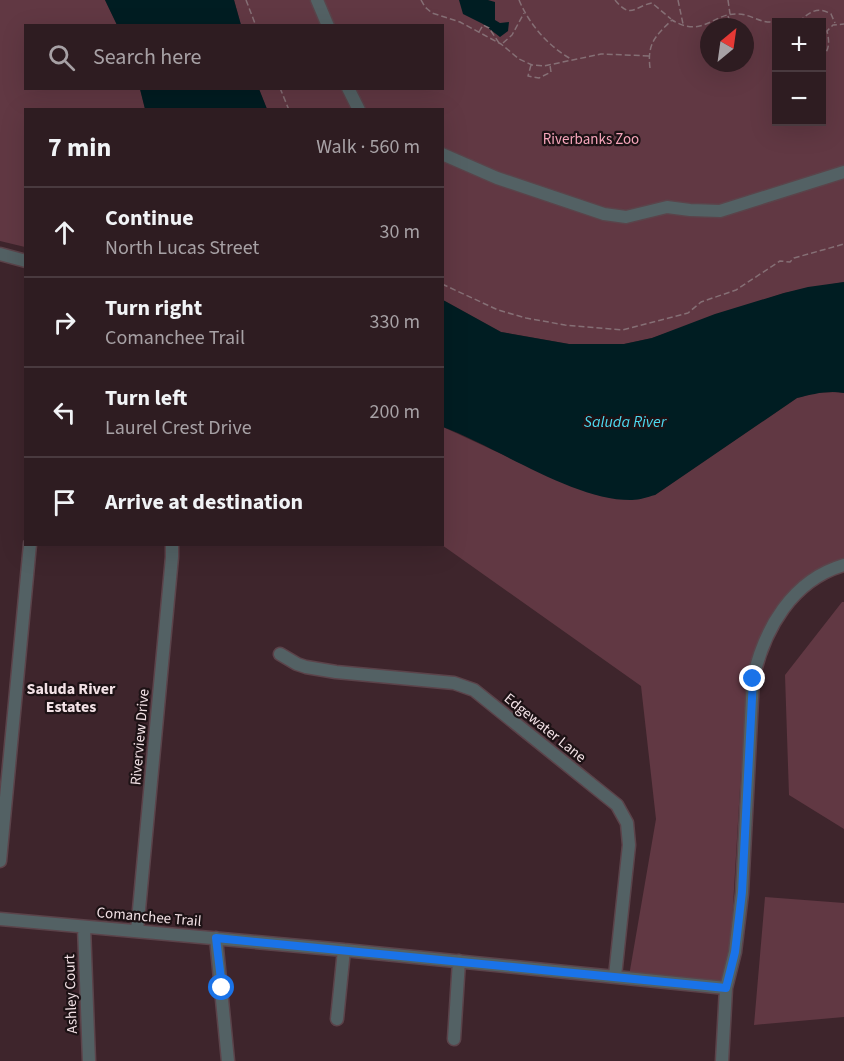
<!DOCTYPE html>
<meta charset="utf-8">
<style>
:root{--surface:#2e1c21;--page:#36252a;--text:#f1f3f6;--muted:#a7a1a5;--line:#493a3f}
body{margin:0;font-family:"Source Sans 3",sans-serif;background:var(--page);color:var(--text)}
.controls{position:absolute;right:18px;top:18px;display:grid;overflow:hidden;border-radius:0px;box-shadow:0 6px 24px #0002}
.controls button{width:54px;height:54px;display:grid;place-items:center;padding:0;border:0;border-bottom:2px solid var(--line);background:var(--surface);color:var(--text);font:30px sans-serif}
.compass{position:absolute;left:700px;top:18px;width:54px;height:54px;border-radius:50%;background:var(--surface);box-shadow:0 6px 24px #0002;rotate:29deg}
.stop{position:absolute;width:18px;height:18px;margin:-14px;border:4px solid #1a73e8;border-radius:50%;background:#fff}
.stop.end{background:#1a73e8;border-color:#fff;box-shadow:0 2px 6px #0008}
.list{margin:0;padding:0;list-style:none}
h2{display:flex;justify-content:space-between;align-items:center;height:78px;margin:0;padding:0 24px;font-size:26px}
h2 small{font-size:20px;font-weight:400;color:var(--muted)}
.list li{display:grid;grid-template-columns:39px 1fr auto;gap:18px;align-items:center;box-sizing:border-box;height:90px;padding:0 24px;border-top:2px solid var(--line)}
.list b{display:block;font-size:22px;white-space:nowrap}
.list p{margin:0;font-size:20px;white-space:nowrap;color:var(--muted)}
.list em{font-size:20px;font-style:normal;color:var(--muted)}
.icon{flex:none;width:33px;height:33px;fill:none;stroke:currentColor;stroke-width:2;stroke-linecap:round;stroke-linejoin:round}
.map{position:relative;flex:none;width:844px;height:1061px;overflow:hidden}
.search{position:absolute;background:var(--surface);box-shadow:0 6px 24px #0002;left:24px;top:24px;width:420px;height:66px;display:flex;align-items:center;gap:15px;box-sizing:border-box;padding:0 21px;border-radius:0px;color:var(--muted);font-size:22px}
.panel{position:absolute;background:var(--surface);box-shadow:0 6px 24px #0002;left:24px;top:108px;width:420px;height:438px;border-radius:0px}
.map>svg:first-child{display:block}
.green{fill:#613843;fill-rule:evenodd}
.water{fill:#001d22}
.lines{fill:none;stroke-linecap:round;stroke-linejoin:round}
.minor-casing{stroke:#5b434a;stroke-width:15}
.path{stroke:#856f75;stroke-width:1.5;stroke-dasharray:6 3;stroke-linecap:butt}
.minor{stroke:#536164;stroke-width:12}
.route{stroke:#1a73e8;stroke-width:8}
.labels{text-anchor:middle;dominant-baseline:central;stroke-width:4.5;stroke-linejoin:round;paint-order:stroke}
.park-label{font-size:15px;fill:#f6a6bb;stroke:#1d1215}
.street-label{font-size:15px;fill:#f2e1e5;stroke:#1d1215}
.water-label{font-size:16px;font-style:italic;fill:#4cdaf0;stroke:#1d1215}
.neighbourhood-label{font-size:16px;font-weight:bold;fill:#f2e1e5;stroke:#1d1215}
</style>
<div class="map">
<svg width="844" height="1061" viewBox="0 0 844 1061">
<rect width="100%" height="100%" fill="#3e252c"/>
<path class="green" d="M0,0H105L117,25L26,26V88L140,89L145,109L26,110L25,247L0,241Z
M234,0H844V282L784,293L652,338L624,344H569L501,332L443,300L442,110L267,109L259,89L442,88V26L241,25ZM776,22H822V122H776ZM709,27H745V63H709Z
M835,392L844,393V562L821,569L763,641L741,771L728,991L629,976L656,819L641,686L442,545L443,427L553,478L655,495L797,398L815,393Z
M842,602H844V829L789,795L785,675Z
M765,897L844,903V1017L754,1025Z"/>
<path class="water" d="M105,0H234L241,25H117Z
M459,0H488L495,2V20L500,23L509,22L508,31L500,37L483,24L463,14Z
M140,89H259L267,109H145Z
M844,282V393C828,390 813,394 797,398L655,495C647,497 640,500 632,500C575,501 497,447 443,427V300L501,332L569,344H624L652,338L715,314L784,293L808,287Z"/>
<g class="lines">
<defs>
<path id="minor" d="M317,0L328,26
M348,88L359,110
M442,154L497,178L604,214L626,217L667,207L690,210L720,211L844,172
M0,254L26,261
M280,654L297,664L306,667L336,672L454,683L474,690L617,805L627,823L629,845L615,976
M0,861L30,544
M0,919L344,950L726,988
M84,927L89,1061
M137,931L172,557V544
M216,938L228,1061
M337,1019L344,950
M454,1039L459,961
M722,1061L726,988L735,952L742,893L753,679C764,629 792,580 844,565"/>
</defs>
<use href="#minor" class="minor-casing"/>
<path class="path" d="M246,0L256,26
M421,0L425,7L432,13L460,22L501,44L519,59L532,65L544,66L601,54L649,56
M519,0C529,24 548,46 571,59
M615,0C631,20 635,6 652,3L671,19
M678,0L683,24
M728,0L730,14
M728,16L732,27
M799,22C809,12 818,6 831,14L835,23
M479,32L483,25L489,28L499,43
M503,43L512,35L524,13
M822,59C829,49 830,44 827,31L833,25L844,24
M531,65L528,76L539,78L551,72L550,65
M650,68C647,44 655,36 672,20C703,39 714,12 738,14C749,14 759,22 770,22C779,23 782,17 792,22
M280,88L289,110
M442,284L498,310L526,318L565,325L622,330L688,313L701,302L736,290L780,261L790,262L794,258L844,244"/>
<use href="#minor" class="minor"/>
</g>
<g class="lines">
<path class="route" d="M222,988L216,938L726,988L735,952L742,892L753,679"/>
</g>
<g class="labels">
<g class="park-label">
<text x="591" y="139">Riverbanks Zoo</text>
</g>
<g class="street-label">
<text transform="translate(545 728) rotate(39)">Edgewater Lane</text>
<text transform="translate(140 737) rotate(-85)">Riverview Drive</text>
<text transform="translate(149 917) rotate(5)">Comanchee Trail</text>
<text transform="translate(71 994) rotate(-92)">Ashley Court</text>
</g>
<g class="water-label">
<text x="625" y="422">Saluda River</text>
</g>
<g class="neighbourhood-label">
<text x="71" y="689">Saluda River<tspan x="71" dy="18">Estates</tspan></text>
</g>
</g>
</svg>
<div class="controls">
<button>+</button>
<button>−</button>
</div>
<svg class="compass" viewBox="-18 -18 36 36"><path d="M0-13l5 13h-10z" fill="#e53935"/><path d="M0 13l5-13h-10z" fill="#a7a1a5"/></svg>
<div class="stop" style="left:222px;top:988px"></div>
<div class="stop end" style="left:753px;top:679px"></div>
<div class="search"><svg class="icon" aria-label="search" viewBox="0 0 24 24"><circle cx="10" cy="10" r="6"/><path d="M15 15l6 6"/></svg>Search here</div>
<section class="panel">
<h2>7 min<small>Walk · 560 m</small></h2>
<ul class="list">
<li><svg class="icon" aria-label="ahead" viewBox="0 0 24 24"><path d="M12 20V5M6 11l6-6 6 6"/></svg><div><b>Continue</b><p>North Lucas Street</p></div><em>30 m</em></li>
<li><svg class="icon" aria-label="right" viewBox="0 0 24 24"><path d="M7 20v-9h11M14 6l5 5-5 5"/></svg><div><b>Turn right</b><p>Comanchee Trail</p></div><em>330 m</em></li>
<li><svg class="icon" aria-label="left" viewBox="0 0 24 24"><path d="M17 20v-9H6M10 6l-5 5 5 5"/></svg><div><b>Turn left</b><p>Laurel Crest Drive</p></div><em>200 m</em></li>
<li><svg class="icon" aria-label="arrive" viewBox="0 0 24 24"><path d="M6 21V4h12l-3 4 3 4H6"/></svg><div><b>Arrive at destination</b></div></li>
</ul>
</section>
</div>
